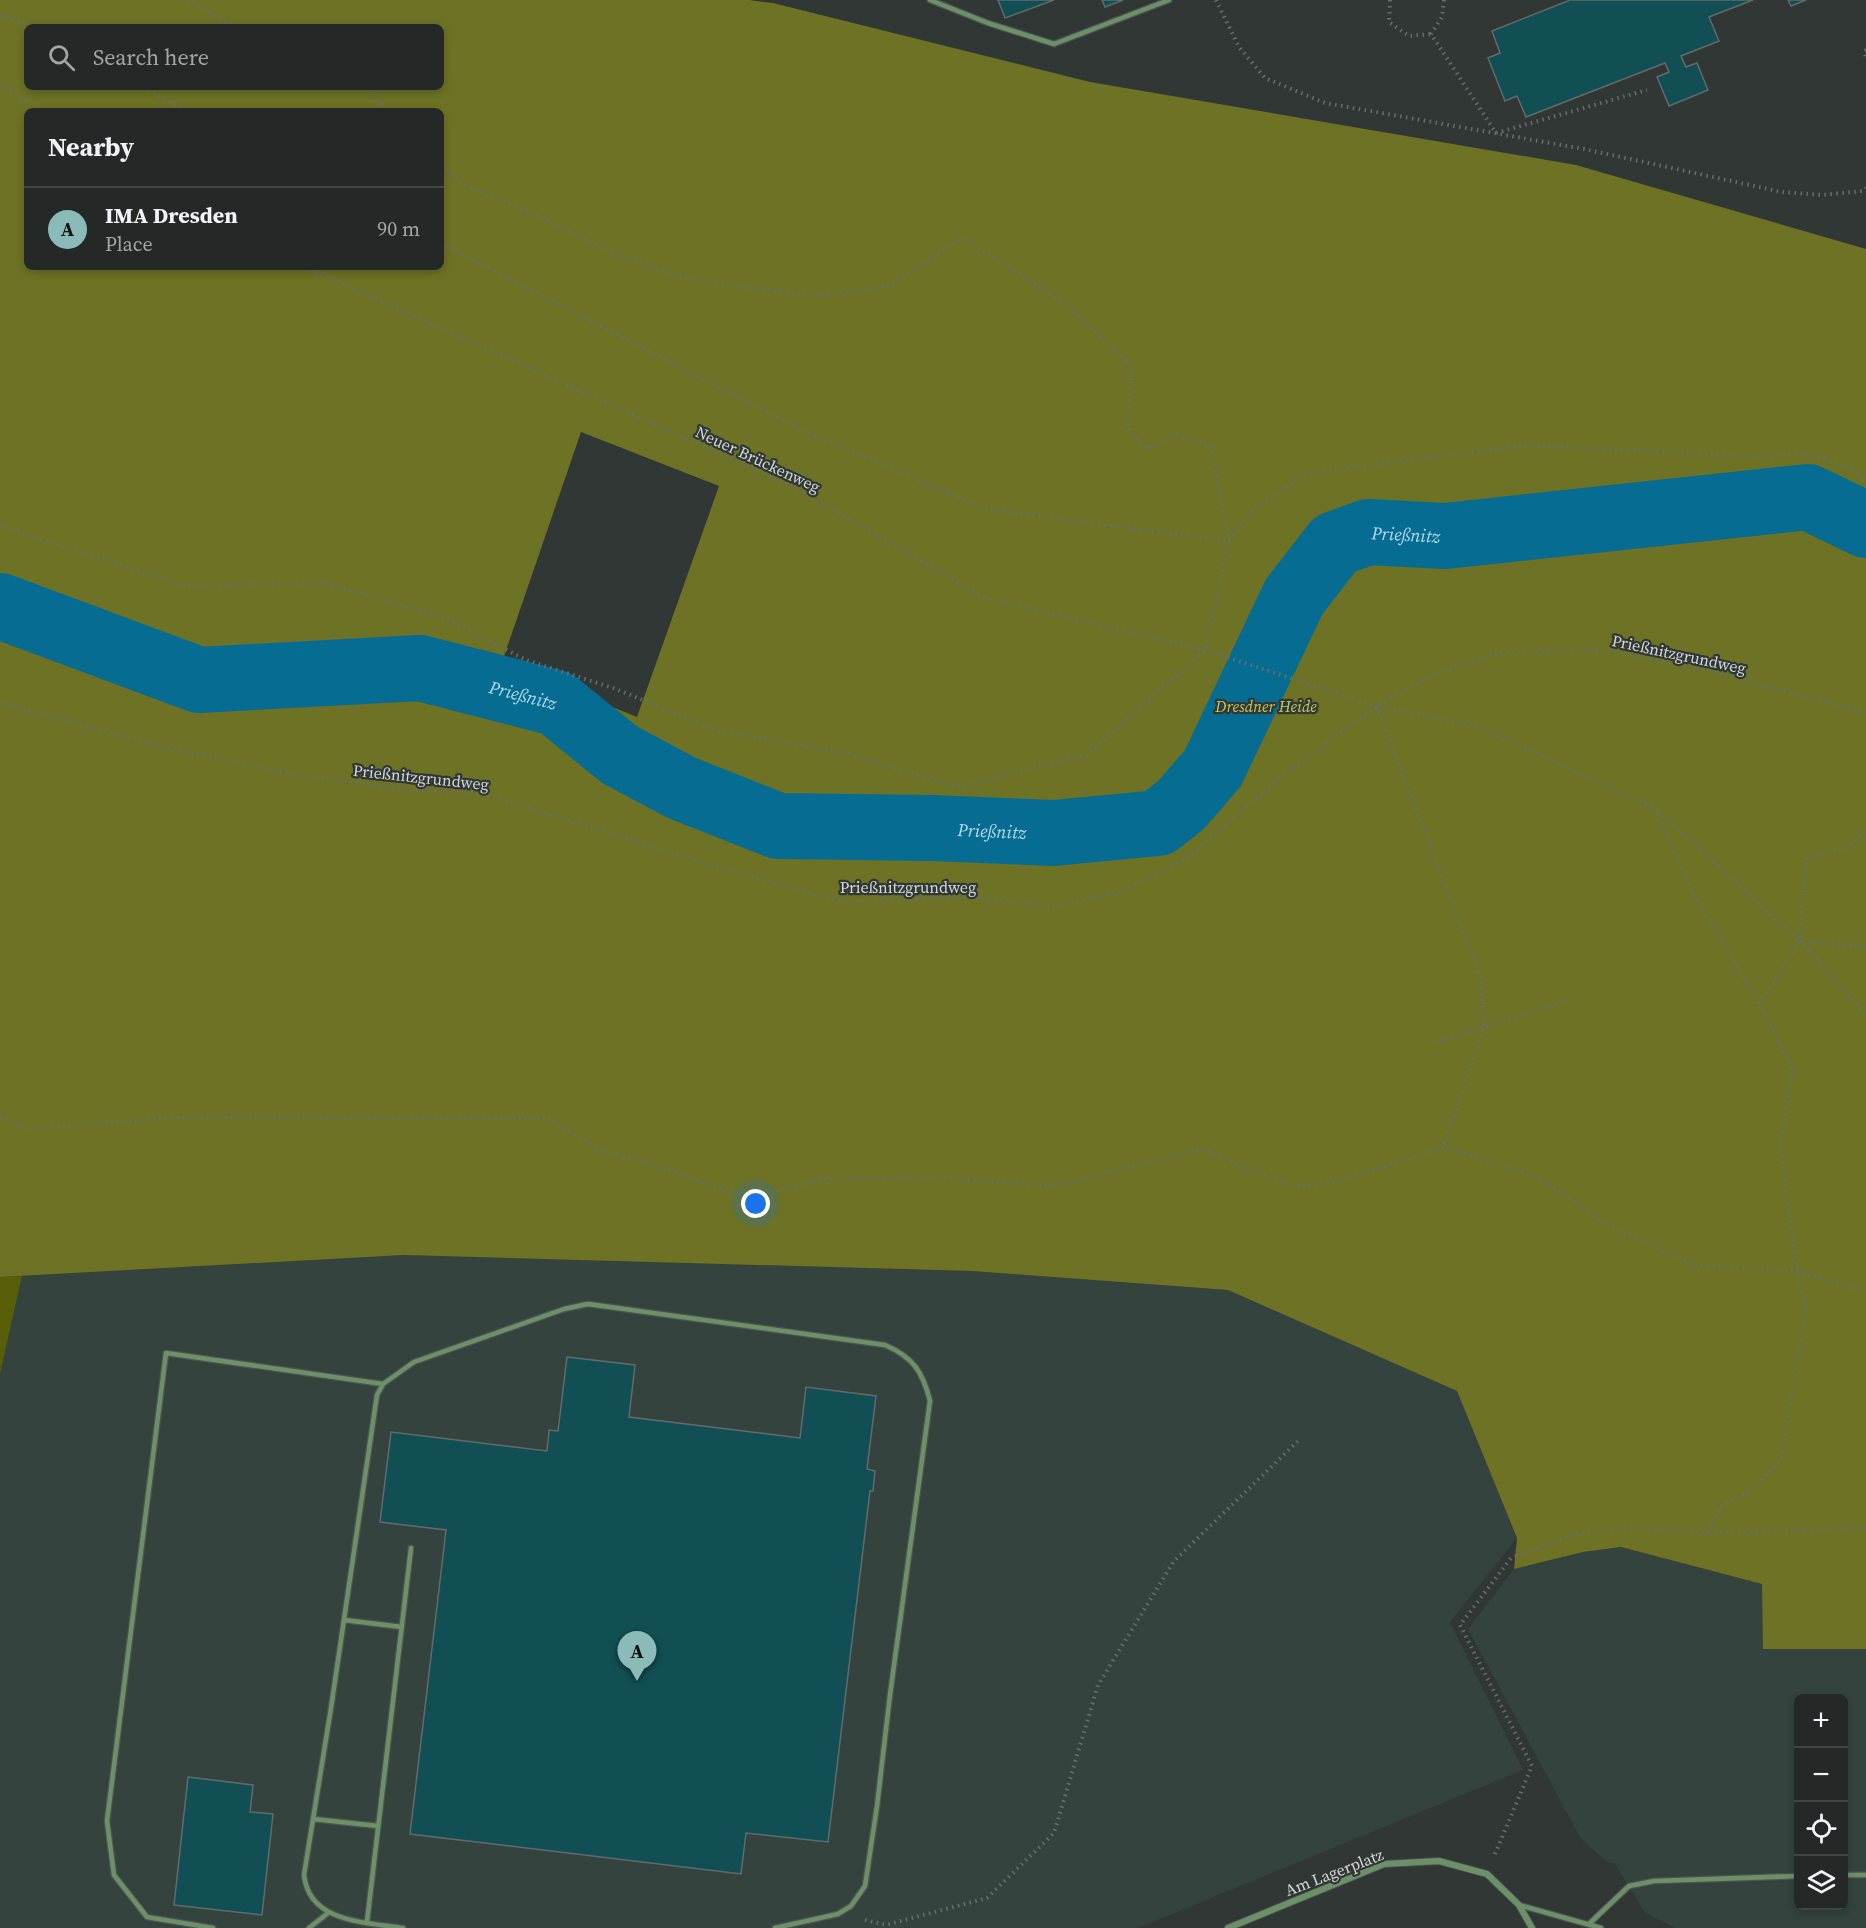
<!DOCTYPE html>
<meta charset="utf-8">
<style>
:root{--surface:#242927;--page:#2c312f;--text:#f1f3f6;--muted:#a3a6a7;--line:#414544;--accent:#8bbbb9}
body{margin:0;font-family:"Source Serif 4",serif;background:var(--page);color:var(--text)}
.controls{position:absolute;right:18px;bottom:18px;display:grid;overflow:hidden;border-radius:9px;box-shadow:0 3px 9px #0003}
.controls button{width:54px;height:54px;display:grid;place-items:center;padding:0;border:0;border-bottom:2px solid var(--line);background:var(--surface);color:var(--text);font:30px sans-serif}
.you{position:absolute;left:756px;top:1204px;width:21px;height:21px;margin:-15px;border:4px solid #fff;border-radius:50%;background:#1a73e8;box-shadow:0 0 0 9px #1a73e833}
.badge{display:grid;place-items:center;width:39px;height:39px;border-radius:50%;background:var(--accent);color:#111;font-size:20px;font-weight:700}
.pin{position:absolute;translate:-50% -50px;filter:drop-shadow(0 2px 3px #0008)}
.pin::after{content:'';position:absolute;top:32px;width:21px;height:18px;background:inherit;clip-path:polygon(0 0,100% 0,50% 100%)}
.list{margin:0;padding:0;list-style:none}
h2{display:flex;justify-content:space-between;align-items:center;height:78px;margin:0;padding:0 24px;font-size:26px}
h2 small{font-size:20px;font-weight:400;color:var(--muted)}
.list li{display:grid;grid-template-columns:39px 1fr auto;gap:18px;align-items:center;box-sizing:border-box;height:84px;padding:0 24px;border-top:2px solid var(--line)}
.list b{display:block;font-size:22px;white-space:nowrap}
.list p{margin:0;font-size:20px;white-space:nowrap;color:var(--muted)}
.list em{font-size:20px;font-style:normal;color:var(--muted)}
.icon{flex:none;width:33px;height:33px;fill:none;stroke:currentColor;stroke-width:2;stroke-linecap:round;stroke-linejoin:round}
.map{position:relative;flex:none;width:1866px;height:1928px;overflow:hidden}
.search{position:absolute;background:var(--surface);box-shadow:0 3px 9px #0003;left:24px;top:24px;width:420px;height:66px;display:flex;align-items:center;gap:15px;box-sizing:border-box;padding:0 21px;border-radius:9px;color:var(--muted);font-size:22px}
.panel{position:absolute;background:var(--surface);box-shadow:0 3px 9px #0003;left:24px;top:108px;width:420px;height:162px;border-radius:9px}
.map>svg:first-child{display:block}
.built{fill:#34433e;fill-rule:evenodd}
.green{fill:#595e09}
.forest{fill:#6d7225;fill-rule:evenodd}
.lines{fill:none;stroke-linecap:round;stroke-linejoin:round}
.river{stroke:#076c91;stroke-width:66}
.building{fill:#124f54;stroke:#626b6c;stroke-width:1.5}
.lane-casing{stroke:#4e5451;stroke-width:7}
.street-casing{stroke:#4e5451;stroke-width:8}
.path{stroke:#686e6c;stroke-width:4;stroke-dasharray:1.5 4.5;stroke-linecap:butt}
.lane{stroke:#6c9169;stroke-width:4.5}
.street{stroke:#6c9169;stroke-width:6}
.labels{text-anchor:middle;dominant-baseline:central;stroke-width:4.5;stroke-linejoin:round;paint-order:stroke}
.street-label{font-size:16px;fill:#d4d8d7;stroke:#303734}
.park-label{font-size:16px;font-style:italic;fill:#bfc85f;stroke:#303734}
.water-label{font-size:18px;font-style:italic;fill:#b3dcf1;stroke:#303734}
</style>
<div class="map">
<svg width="1866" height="1928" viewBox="0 0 1866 1928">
<rect width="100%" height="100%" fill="#303734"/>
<path class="built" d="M404,1255L972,1271L1228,1290L1457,1391L1517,1538L1450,1622L1523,1770L1138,1928H0V1374L22,1276Z
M1621,1547L1762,1584L1764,1649H1866V1928H1676L1645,1913L1615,1864L1606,1861L1581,1839L1468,1629L1514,1569L1583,1552ZM1798,1698H1844V1906H1798Z"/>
<path class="green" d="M22,1276L0,1374V1277Z"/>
<path class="forest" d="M0,0H749L773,3L1090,82L1576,165L1866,249V1649H1763L1762,1584L1621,1547L1583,1552L1514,1569L1517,1538L1457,1391L1228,1290L972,1271L404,1255L0,1277ZM27,27H441V87H27ZM27,111H441V267H27ZM581,432L719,486L637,717L570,690L500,668Z"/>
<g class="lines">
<path class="river" id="s1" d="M0,606L199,680L420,668L556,703L620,755L682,788L778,826L932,828L1054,833L1158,823L1181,805L1213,768L1294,597L1335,544L1368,532L1445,536L1808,497L1866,525"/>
</g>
<path class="building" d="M998,0H1054L1005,18Z
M1102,0H1123L1105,7Z
M1570,0H1753L1709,17L1719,41L1681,56L1686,67L1697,63L1708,90L1669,106L1657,77L1669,72L1665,63L1526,117L1517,96L1505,101L1488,58L1500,53L1492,31Z
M1788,0H1806L1791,6Z
M567,1357L635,1365L629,1417L800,1438L806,1387L876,1396L867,1469L875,1471L873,1491H870L828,1842L746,1833L741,1874L410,1834L446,1530L380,1522L391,1432L547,1451L549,1430L558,1431Z
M188,1777L253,1785L250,1812L273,1814L262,1915L174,1905Z"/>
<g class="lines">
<defs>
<path id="lane" d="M930,0L988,23L1054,44L1169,0
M344,1620L402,1627
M313,1819L378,1826
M1844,1875H1866
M1519,1905L1601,1928
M367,1922L411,1548
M1589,1924L1629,1886L1654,1881L1798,1876
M213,1928L147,1917L114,1875L107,1821L166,1353L383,1384
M309,1928L328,1913
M403,1928C366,1922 309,1923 304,1875L331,1708L377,1395L383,1384L414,1362L564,1309L588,1304L885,1345C913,1357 923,1372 930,1401L890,1695L877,1806L865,1886L851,1906L838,1914L775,1928"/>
<path id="street" d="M1228,1928L1384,1864L1439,1861L1487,1874L1519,1905L1532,1928"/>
</defs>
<use href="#lane" class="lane-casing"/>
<use href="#street" class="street-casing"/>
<path class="path" d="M188,0L234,27
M1216,0L1239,47L1265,78L1325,103L1584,149L1782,192L1822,195L1863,191L1866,188
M1390,0L1389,22L1409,36L1431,34
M1444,0L1442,17L1431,34L1496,133L1647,90
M0,16L36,27
M1866,50L1864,51L1866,58
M0,84L39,111
M143,87L187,111
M365,87L388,111
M441,243L800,429L986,509L1228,541
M304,267L794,487L985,598L1205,650L1376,706L1477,726L1656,809L1799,941L1866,947
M0,526L187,586L326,583L446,618L526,660L616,689L718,731L845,753L958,787L1086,755L1205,650L1229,541L1211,446L1177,435L1147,449L1127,427L1132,366L1065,304L963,238L888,286L815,296L745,287L677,276L614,253L536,215L460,183L441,164
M1229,540L1250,513L1306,473L1528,445L1762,457L1805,453L1850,468L1866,479
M0,703L168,748L292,774L407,790L485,794L740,874L843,902L959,897L1059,906L1123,891L1186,859L1272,784L1376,706L1442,671L1503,652L1602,650L1692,666L1866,713
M1377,707L1481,978L1484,1028L1443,1147
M1657,812L1694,896L1760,1004
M1800,941L1866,1015
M1435,1042L1572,999
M0,1117L26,1129L183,1117L548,1118L600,1150L670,1170L748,1198L825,1179L924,1177L1055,1186L1203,1149L1293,1187L1336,1182L1443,1147L1540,1178L1610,1227L1699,1266L1797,1271L1866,1292
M1708,1533L1721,1506L1748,1493L1781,1460L1806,1311L1797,1271L1780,1144L1793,1069L1760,1004L1799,941L1807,857L1849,847L1866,830
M1495,1854L1532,1766L1460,1625L1511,1558L1579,1533L1636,1527L1708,1533L1866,1528
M865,1920L886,1925L987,1898L1054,1833L1098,1685L1174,1561L1298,1441"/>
<use href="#lane" class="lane"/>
<use href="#street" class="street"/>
</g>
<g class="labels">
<g class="street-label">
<text transform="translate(758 459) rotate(25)">Neuer Brückenweg</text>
<text transform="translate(1679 654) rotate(12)">Prießnitzgrundweg</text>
<text transform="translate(421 777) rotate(6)">Prießnitzgrundweg</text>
<text x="908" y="887">Prießnitzgrundweg</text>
<text transform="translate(1334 1872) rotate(-21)">Am Lagerplatz</text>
</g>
<g class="park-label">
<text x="1266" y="706">Dresdner Heide</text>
</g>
<g class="water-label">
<text stroke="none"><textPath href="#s1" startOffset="1618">Prießnitz</textPath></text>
<text stroke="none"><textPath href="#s1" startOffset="540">Prießnitz</textPath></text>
<text stroke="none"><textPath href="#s1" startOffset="1044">Prießnitz</textPath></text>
</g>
</g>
</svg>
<div class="controls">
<button>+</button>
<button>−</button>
<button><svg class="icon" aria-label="locate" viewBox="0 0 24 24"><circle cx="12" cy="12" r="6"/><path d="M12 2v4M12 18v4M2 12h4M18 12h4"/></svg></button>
<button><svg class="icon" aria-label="layers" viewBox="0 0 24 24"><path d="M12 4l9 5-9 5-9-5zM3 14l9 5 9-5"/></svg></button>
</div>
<div class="you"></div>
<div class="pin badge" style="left:637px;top:1681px">A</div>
<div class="search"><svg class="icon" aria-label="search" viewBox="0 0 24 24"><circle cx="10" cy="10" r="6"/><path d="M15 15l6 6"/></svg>Search here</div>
<section class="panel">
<h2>Nearby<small></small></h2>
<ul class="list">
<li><span class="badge">A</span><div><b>IMA Dresden</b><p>Place</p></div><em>90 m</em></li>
</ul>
</section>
</div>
